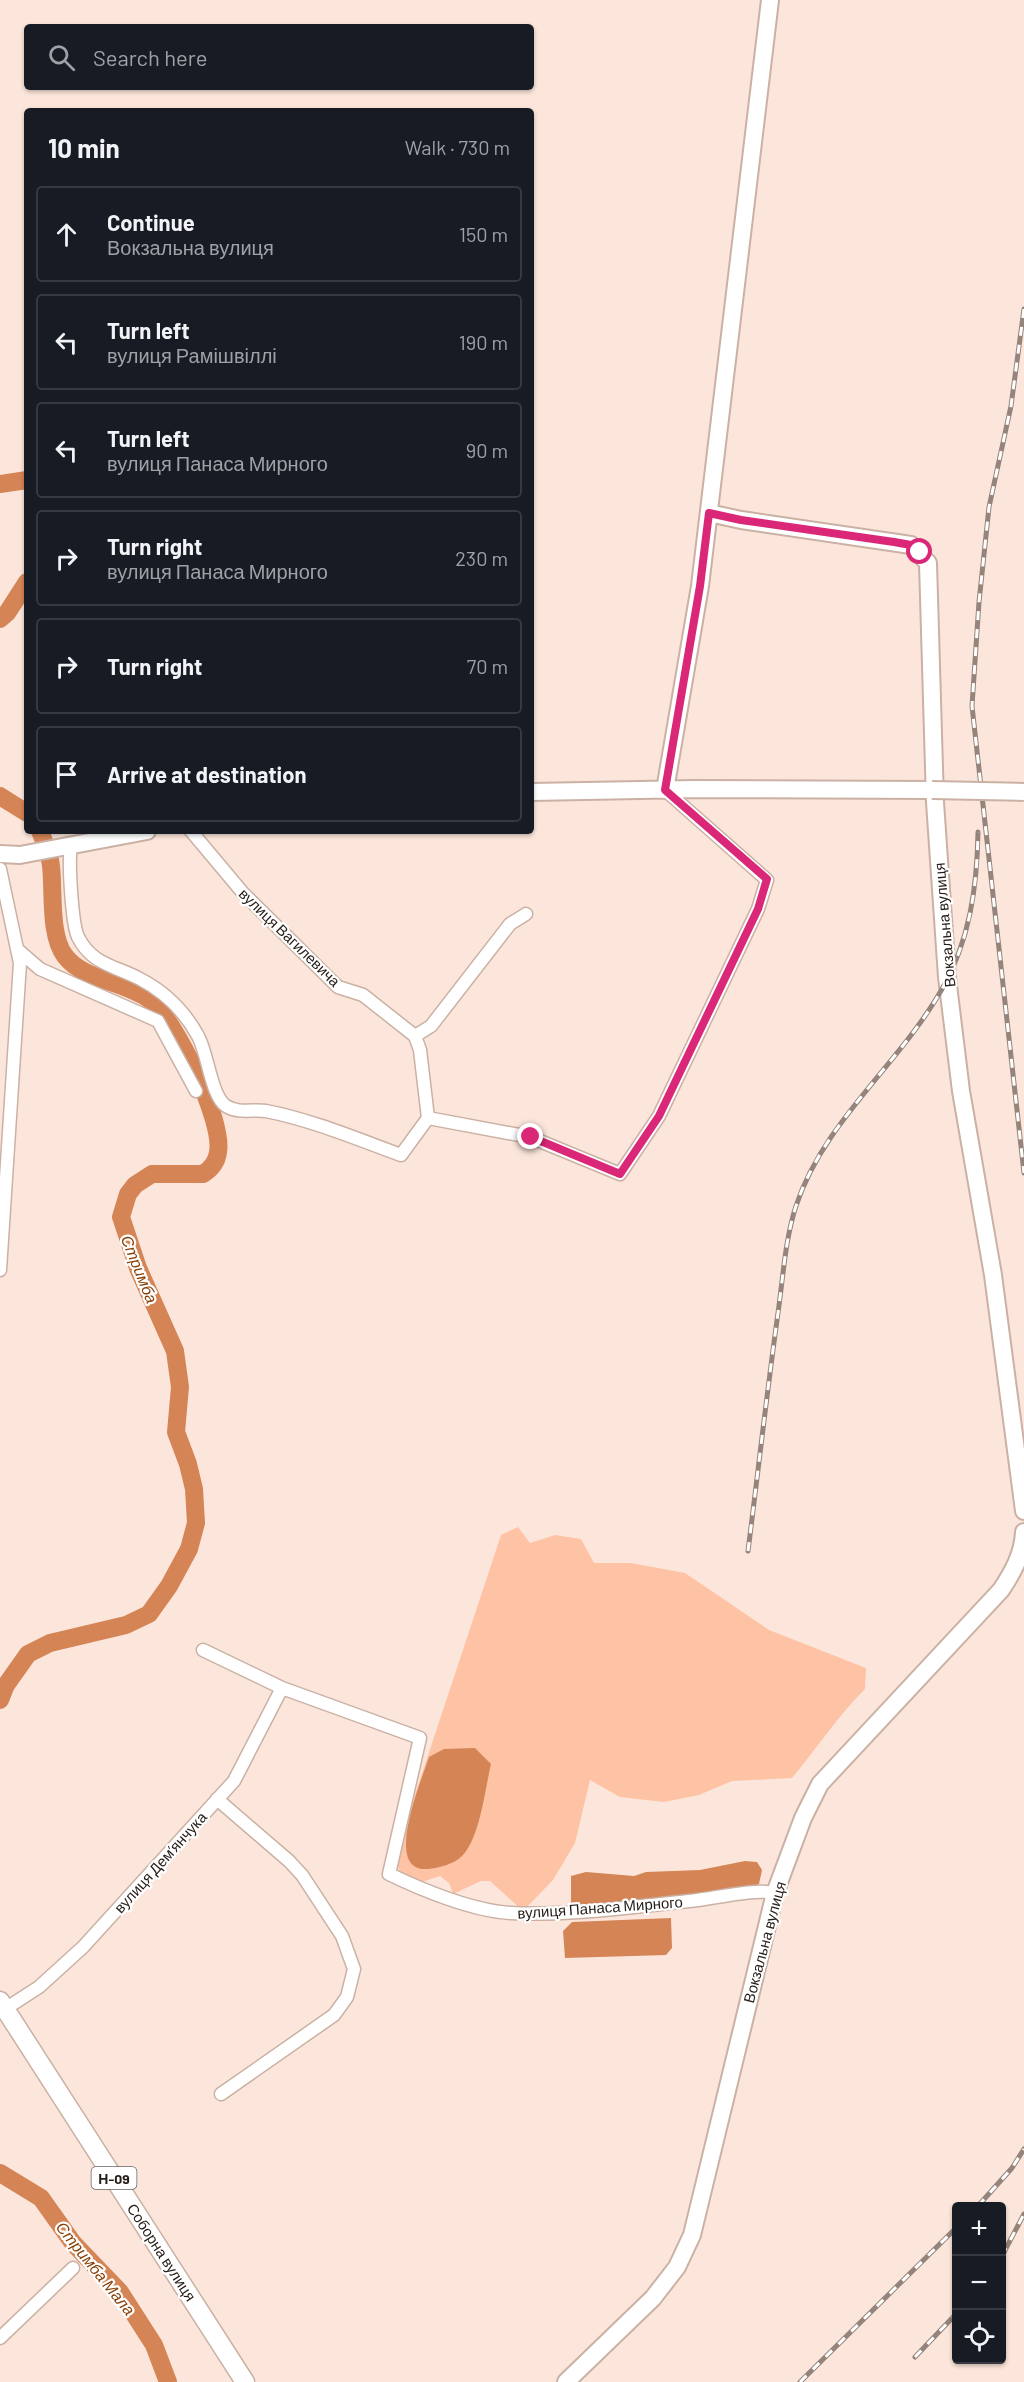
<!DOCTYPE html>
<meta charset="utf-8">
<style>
:root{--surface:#171b24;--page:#20242c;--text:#f1f3f6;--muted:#9ea1a6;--line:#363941}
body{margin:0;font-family:Barlow,sans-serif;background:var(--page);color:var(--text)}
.controls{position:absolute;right:18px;bottom:18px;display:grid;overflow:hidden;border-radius:6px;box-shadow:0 2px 4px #0004}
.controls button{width:54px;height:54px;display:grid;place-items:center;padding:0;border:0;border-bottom:2px solid var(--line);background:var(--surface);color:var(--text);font:30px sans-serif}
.stop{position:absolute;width:18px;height:18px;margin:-14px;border:4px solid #db2777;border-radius:50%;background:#fff}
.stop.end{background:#db2777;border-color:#fff;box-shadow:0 2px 6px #0008}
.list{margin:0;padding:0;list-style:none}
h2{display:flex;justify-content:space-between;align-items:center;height:78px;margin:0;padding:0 24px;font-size:26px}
h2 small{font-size:20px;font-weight:400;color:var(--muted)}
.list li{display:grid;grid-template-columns:39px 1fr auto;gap:18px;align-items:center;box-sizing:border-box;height:96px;margin:0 12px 12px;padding:0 12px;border:2px solid var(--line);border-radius:6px}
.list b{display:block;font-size:22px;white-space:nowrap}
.list p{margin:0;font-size:20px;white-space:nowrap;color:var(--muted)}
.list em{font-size:20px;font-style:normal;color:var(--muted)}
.icon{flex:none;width:33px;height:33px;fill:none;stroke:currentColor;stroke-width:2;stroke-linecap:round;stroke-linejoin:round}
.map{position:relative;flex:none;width:1024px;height:2382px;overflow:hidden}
.search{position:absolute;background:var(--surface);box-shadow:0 2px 4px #0004;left:24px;top:24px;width:510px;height:66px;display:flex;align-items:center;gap:15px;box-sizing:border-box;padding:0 21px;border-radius:6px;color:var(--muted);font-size:22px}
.panel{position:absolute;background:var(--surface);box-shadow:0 2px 4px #0004;left:24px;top:108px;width:510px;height:726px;border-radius:6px}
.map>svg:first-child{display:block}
.green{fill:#fdc3a4}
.water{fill:#d58456}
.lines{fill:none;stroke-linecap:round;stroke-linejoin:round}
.river{stroke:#d58456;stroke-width:18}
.street-casing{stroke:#cab1a4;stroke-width:15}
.secondary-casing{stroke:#cab1a4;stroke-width:20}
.primary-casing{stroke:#cab1a4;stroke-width:21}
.street{stroke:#fff;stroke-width:12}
.secondary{stroke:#fff;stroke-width:16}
.primary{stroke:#fff;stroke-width:18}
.rail-casing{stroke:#94847c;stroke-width:5}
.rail{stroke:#fff;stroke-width:3;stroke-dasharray:9;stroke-linecap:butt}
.secondary-bridge-casing{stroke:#cab1a4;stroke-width:20;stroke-linecap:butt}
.secondary-bridge{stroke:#fff;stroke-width:16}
.route{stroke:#db2777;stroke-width:8}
.labels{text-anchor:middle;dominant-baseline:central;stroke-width:4.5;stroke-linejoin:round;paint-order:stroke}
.shield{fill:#fff;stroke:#67615d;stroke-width:1.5}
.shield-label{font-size:14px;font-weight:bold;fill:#261d18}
.street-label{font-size:15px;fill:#261d18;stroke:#fff}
.water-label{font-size:16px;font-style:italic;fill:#883e04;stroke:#fff}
</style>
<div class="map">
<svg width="1024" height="2382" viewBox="0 0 1024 2382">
<rect width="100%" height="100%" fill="#fce6db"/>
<path class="green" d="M518,1527L530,1543L555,1535L581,1539L594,1563H631L685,1573L769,1630L866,1668L865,1689C838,1716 817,1748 792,1778L732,1781L699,1795L664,1802L620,1797L590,1780L575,1843L553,1880L523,1911L490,1881H481L453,1894L449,1883L440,1876L404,1888L395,1855L501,1535Z"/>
<path class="water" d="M475,1748L491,1764C485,1789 480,1838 462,1856C455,1864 438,1868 428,1869C381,1873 423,1777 429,1757L444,1749Z
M745,1861L757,1862L762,1870L759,1884L750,1888L571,1910V1876L586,1872L634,1876L646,1872L700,1870Z
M671,1918L672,1948L666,1955L565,1958L563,1931L572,1922Z"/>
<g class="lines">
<path class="river" d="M0,484L27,480
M0,619L7,613L27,582
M0,796L27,813
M0,1700L6,1685L28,1654L50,1643L126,1625L149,1614L169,1586L189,1549L196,1523L194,1489L188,1464L176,1432L180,1387L175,1351L138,1268L121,1217L128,1194L135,1185L152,1174H203C211,1169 217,1161 218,1152C224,1121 175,1020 150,1000C125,981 84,981 65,956C49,935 54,891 51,866C50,855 44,841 40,831
M0,2173L41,2198L73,2243L120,2292L154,2345L168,2382"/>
<defs>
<path id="street" d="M71,846C68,862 72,924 78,937C92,965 116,966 140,979C165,992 185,1012 198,1036C208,1054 211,1096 226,1106C239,1114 253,1109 266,1111C312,1120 357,1139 401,1155L428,1118L420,1050L415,1036L363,995L338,987L243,893L191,831
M0,869L20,963L0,1270
M18,950L40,969L158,1021L196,1091
M415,1036L431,1026L510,924L526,914
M428,1118L530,1137L620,1174L659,1116L758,909L767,880L665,790
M203,1650L282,1688L420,1738L389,1874C422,1890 473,1911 511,1913C569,1916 630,1907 689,1901C713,1899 753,1888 775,1893
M217,1799L289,1861L302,1875L342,1936L354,1969L347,1997L334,2015L221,2094
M5,2009L39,1987L83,1947L234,1781L282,1688
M0,2338L73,2268"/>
<path id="secondary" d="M709,513L741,520L911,545L928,563L935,802L947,977L961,1091L993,1275L1024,1511
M665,790L700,586L770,0
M531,792L694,789L932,790
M0,854L20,855L147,831
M566,2382L653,2298L677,2267L692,2235L775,1893L803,1818L820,1784L1001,1590C1013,1572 1023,1554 1024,1532"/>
<path id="primary" d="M0,2001L245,2382"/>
</defs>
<use href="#street" class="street-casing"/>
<use href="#secondary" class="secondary-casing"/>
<use href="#primary" class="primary-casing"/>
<use href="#street" class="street"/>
<use href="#secondary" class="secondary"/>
<use href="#primary" class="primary"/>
<defs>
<path id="rail" d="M1024,309L1011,406L989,507L979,602L972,706L1024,1173
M748,1551C758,1472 767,1392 778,1313C783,1278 785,1240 796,1206C824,1121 899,1065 942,989C970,940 977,887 978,832
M978,2206L1012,2168L1024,2149
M1002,2256L1024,2214
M915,2357L956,2314
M800,2382L956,2228"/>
</defs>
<use href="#rail" class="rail-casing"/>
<use href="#rail" class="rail"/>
<defs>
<path id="secondary-bridge" d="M932,790L1024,792"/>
</defs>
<use href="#secondary-bridge" class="secondary-bridge-casing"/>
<use href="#secondary-bridge" class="secondary-bridge"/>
</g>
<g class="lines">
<path class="route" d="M531,1137L620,1174L659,1116L758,909L767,879L665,790L700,586L709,513L741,520L894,542L911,545L920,552"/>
</g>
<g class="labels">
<rect class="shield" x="91.5" y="2167" width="45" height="22" rx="4.5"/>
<g class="shield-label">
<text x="114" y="2178">Н-09</text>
</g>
<g class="street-label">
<text transform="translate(944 925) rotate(-95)">Вокзальна вулиця</text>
<text transform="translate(290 937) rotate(44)">вулиця Вагилевича</text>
<text transform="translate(160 1862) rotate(-48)">вулиця Демʼянчука</text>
<text transform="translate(600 1907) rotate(-4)">вулиця Панаса Мирного</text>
<text transform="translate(764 1942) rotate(-75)">Вокзальна вулиця</text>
<text transform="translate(162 2252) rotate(57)">Соборна вулиця</text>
</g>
<g class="water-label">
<text transform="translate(140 1269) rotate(68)">Стримба</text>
<text transform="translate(96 2268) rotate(51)">Стримба Мала</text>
</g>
</g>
</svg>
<div class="controls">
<button>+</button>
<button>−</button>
<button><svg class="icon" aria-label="locate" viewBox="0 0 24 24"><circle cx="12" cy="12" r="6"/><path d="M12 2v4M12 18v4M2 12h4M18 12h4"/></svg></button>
</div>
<div class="stop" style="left:920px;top:552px"></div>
<div class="stop end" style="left:531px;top:1137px"></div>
<div class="search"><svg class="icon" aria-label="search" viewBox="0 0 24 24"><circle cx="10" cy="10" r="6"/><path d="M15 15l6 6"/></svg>Search here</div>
<section class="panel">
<h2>10 min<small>Walk · 730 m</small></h2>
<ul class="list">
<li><svg class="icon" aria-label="ahead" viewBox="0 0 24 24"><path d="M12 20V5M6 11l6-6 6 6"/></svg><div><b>Continue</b><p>Вокзальна вулиця</p></div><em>150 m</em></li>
<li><svg class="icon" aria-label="left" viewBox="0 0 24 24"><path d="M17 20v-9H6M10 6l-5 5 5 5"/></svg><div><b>Turn left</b><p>вулиця Рамішвіллі</p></div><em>190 m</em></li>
<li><svg class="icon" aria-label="left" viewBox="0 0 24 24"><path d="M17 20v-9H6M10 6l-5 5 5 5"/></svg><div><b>Turn left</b><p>вулиця Панаса Мирного</p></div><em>90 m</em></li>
<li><svg class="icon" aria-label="right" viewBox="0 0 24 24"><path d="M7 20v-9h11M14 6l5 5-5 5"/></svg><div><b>Turn right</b><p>вулиця Панаса Мирного</p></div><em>230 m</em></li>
<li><svg class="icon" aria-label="right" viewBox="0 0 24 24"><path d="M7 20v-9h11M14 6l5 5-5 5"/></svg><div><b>Turn right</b></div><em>70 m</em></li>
<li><svg class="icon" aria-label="arrive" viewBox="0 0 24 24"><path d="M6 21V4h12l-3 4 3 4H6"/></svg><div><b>Arrive at destination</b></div></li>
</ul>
</section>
</div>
